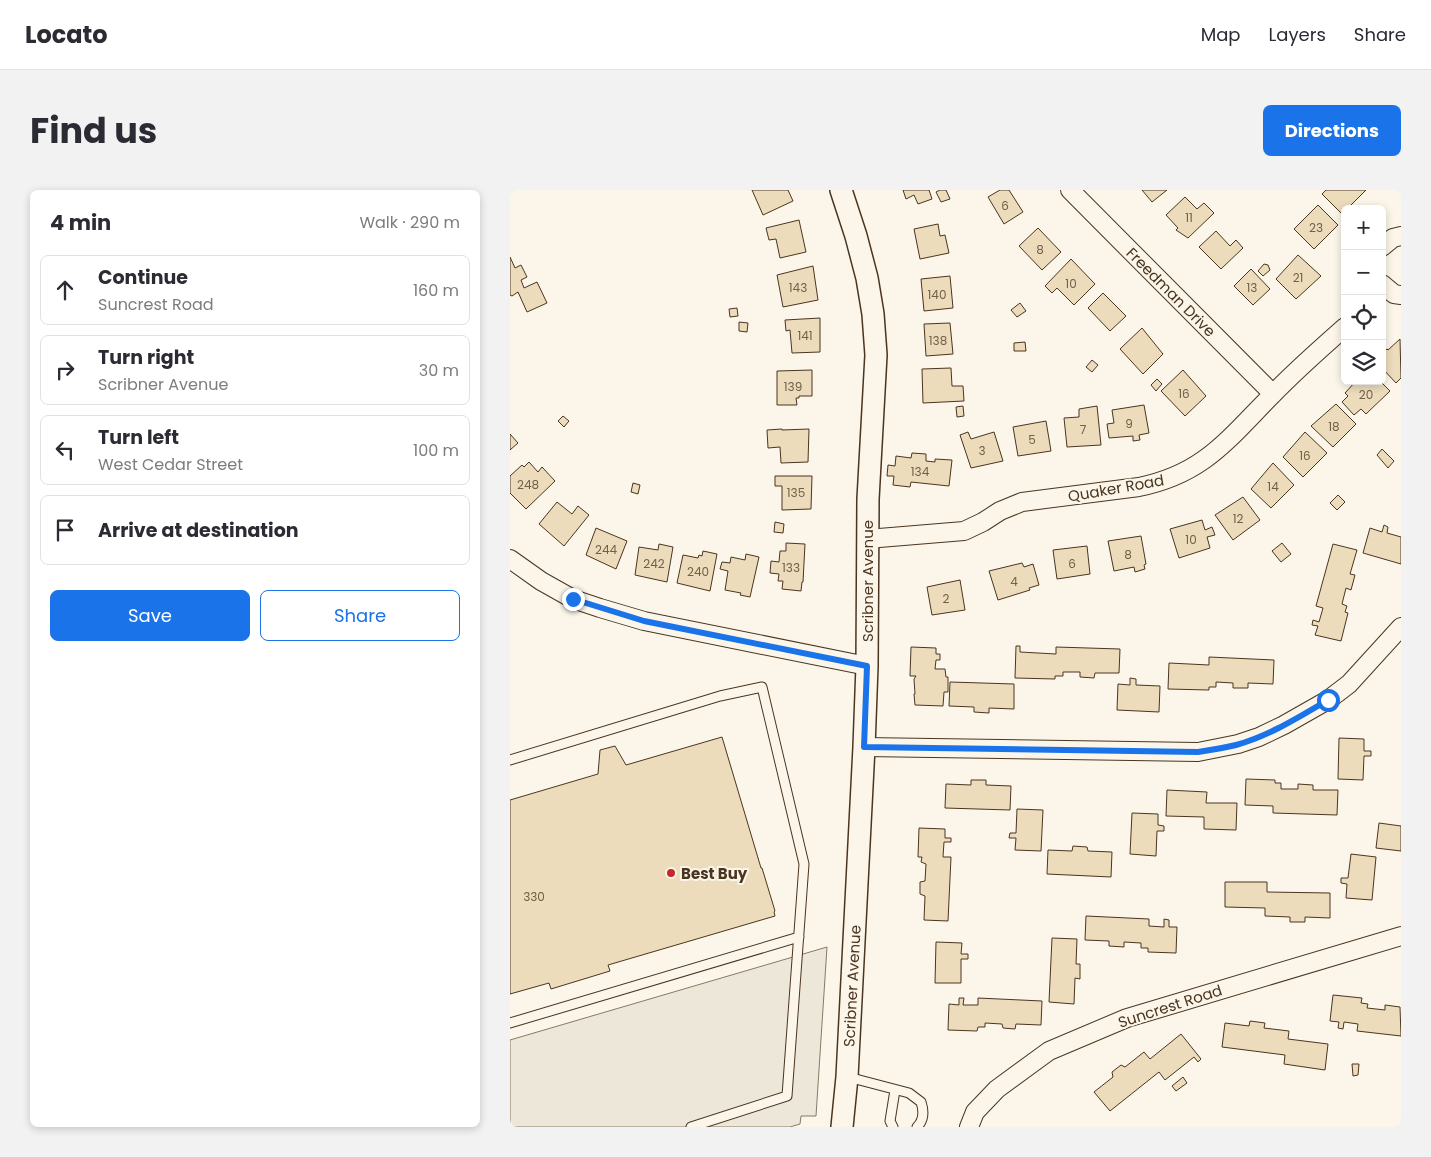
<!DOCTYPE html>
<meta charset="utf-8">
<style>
:root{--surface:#fff;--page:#f2f2f3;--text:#2b2b33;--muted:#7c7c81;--line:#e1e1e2;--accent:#1a73e8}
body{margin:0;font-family:Poppins,sans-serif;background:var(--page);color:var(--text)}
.controls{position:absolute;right:15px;top:15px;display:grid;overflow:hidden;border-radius:8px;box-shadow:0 2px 8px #0003}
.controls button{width:45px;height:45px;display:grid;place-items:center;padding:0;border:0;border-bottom:1px solid var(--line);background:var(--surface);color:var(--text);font:25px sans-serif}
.stop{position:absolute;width:15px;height:15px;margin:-11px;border:4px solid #1a73e8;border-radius:50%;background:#fff}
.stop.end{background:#1a73e8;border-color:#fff;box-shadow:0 1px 5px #0008}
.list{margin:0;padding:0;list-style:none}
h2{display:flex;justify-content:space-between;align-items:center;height:65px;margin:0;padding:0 20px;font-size:21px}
h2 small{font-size:16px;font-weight:400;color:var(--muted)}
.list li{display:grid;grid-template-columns:32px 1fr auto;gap:15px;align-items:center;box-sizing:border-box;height:70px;margin:0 10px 10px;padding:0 10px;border:1px solid var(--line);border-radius:8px}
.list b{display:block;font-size:19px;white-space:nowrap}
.list p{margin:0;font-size:16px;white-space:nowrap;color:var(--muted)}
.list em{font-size:16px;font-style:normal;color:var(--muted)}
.actions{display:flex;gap:10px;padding:15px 20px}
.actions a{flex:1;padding:11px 0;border:1px solid var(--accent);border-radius:8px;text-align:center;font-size:18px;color:var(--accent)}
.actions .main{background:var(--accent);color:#fff}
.icon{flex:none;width:28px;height:28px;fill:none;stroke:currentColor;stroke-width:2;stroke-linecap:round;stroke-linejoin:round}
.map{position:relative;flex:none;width:891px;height:937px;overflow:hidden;border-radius:8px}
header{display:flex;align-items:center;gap:30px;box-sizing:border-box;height:70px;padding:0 25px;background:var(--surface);border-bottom:1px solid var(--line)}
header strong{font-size:24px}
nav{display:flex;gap:28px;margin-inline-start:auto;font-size:18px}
.intro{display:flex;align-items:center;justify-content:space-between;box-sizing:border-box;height:120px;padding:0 30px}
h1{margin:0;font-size:35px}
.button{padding:12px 22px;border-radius:8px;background:var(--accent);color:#fff;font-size:18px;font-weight:700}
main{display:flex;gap:30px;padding:0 30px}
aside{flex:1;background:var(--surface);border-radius:8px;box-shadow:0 2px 8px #0003}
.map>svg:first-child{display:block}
.parking{fill:#ede7d9;stroke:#887966}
.building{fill:#ecdcbc;stroke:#4a3520}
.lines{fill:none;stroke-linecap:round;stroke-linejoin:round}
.service-casing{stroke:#4a3520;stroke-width:11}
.minor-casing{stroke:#4a3520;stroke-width:20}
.tertiary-casing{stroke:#4a3520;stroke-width:24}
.service{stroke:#fbf6e9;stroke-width:9}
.minor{stroke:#fbf6e9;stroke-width:18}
.tertiary{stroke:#fbf6e9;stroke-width:21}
.route{stroke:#1a73e8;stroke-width:6}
.poi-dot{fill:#c62828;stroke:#fbf6e9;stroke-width:2}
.labels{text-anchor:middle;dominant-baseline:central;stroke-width:4;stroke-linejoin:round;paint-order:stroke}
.number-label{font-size:12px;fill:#725f47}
.street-label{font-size:15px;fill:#4a3520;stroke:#fbf6e9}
.poi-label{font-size:15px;font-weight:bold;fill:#4a3520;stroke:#fbf6e9;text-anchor:start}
</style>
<header>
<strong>Locato</strong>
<nav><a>Map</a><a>Layers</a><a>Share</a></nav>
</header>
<div class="intro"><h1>Find us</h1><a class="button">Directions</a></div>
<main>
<aside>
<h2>4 min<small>Walk · 290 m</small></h2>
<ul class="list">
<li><svg class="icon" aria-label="ahead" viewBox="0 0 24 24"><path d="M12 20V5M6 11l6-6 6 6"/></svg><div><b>Continue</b><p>Suncrest Road</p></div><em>160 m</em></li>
<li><svg class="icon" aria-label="right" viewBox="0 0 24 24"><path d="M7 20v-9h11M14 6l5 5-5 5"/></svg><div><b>Turn right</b><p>Scribner Avenue</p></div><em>30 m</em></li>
<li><svg class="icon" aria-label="left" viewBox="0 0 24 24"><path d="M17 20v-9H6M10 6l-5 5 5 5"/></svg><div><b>Turn left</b><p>West Cedar Street</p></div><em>100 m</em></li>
<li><svg class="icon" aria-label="arrive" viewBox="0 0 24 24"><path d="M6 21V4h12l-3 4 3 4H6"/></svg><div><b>Arrive at destination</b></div></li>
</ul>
<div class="actions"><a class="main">Save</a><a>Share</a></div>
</aside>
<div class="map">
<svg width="891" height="937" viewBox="0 0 891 937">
<rect width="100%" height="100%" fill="#fbf6e9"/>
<path class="parking" d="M317,757L306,926H291L290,934L280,937H0V850Z"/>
<path class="building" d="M242,0H278L283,11L253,25Z
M393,0H419L422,9L408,14L404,5L396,9Z
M430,0H436L440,9L431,12L426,2Z
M490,0H499L513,22L494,34L478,7Z
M632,0H657L642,12Z
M816,0H856L837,19H835L832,24L812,4Z
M675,7L687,19L694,13L704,23L678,48L666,40L668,38L656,25Z
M808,15L828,35L804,59L784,39Z
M289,30L296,62L270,68L266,49L259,50L256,38Z
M428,34L430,46L435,45L439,63L410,69L404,39Z
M528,38L551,62L532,80L509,56Z
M706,41L720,56L726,50L733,58L711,79L689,57Z
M788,65L811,86L786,109L766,89Z
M0,67L5,78L11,75L17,87L11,90L14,98L27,92L37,113L17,122L8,102L2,106L0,105Z
M561,69L585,94L564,115L547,98L542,103L535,96Z
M754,74L758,75L760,80L753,86L748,81Z
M303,76L308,110L273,117L267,85Z
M741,79L760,99L743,115L724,96Z
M440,86L443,118L414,121L411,89Z
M593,103L616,126L600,141L578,118Z
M510,113L516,121L507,127L501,120Z
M227,118L228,126L220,127L219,119Z
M310,128V162L282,163L280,140L276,141L275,130Z
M229,132L238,133L237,142L229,141Z
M440,133L443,164L416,166L414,134Z
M632,138L653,164L633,184L610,159Z
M890,149L891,188L886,193L872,178V163L877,159L878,160Z
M515,152L516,161H504V153Z
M582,170L588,175L582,182L576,177Z
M441,178L442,196H453L454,211L413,213L412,179Z
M302,180V206H289V208H286L287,215H267V181Z
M673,180L696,206L675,226L651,201Z
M647,189L652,194L646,201L641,195Z
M846,191H870L880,201L856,224L851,219L844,225L832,212L838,206L835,203Z
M826,214L846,234L823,257L801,236Z
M634,215L639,243L629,245L630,250L623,251V246L599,248L597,234L604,233L602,220Z
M453,216L454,226L447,227L446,217Z
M587,216L591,255L557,257L554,228L569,227V219Z
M53,226L59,231L54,237L48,231Z
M536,231L541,261L508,266L503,237Z
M272,239V240L299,239L298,272L271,273L270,257L258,258L257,240Z
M458,242L461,249L484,242L493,271L461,278L450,245Z
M795,242L817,263L793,287L773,267Z
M0,244L8,253L0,260Z
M872,259L884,271L878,278L867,265Z
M402,263L416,264V271L425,272V269L442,270L439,296L401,292L400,297L383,295L384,286H377L378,275L385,276L386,266L401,268Z
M19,272L28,282L32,277L45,291L16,319L0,303V286L12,275L14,277Z
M763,273L784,295L761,318L741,299Z
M265,286H302L301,319L272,320V296H265Z
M123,293L130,295L128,304L121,302Z
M828,305L835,312L827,320L820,313Z
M733,307L750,330L723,350L705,325Z
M47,312L62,324L68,316L79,325L54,356L29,334Z
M692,330L695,340L702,337L705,345L697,347L700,358L669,368L660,339Z
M265,332L274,334L273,343L264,342Z
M874,335L878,337L877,343L891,347V374L853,363L860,338L872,342Z
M86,338L117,351L106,379L76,365Z
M631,346L636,374L634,375L635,379L625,382L624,377L604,381L598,351Z
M276,353L295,354L293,392H292L291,401L272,399L273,391H268L269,384L260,383L261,371L269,372L270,361H276Z
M772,353L781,364L771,372L762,361Z
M149,354L163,357L157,392L125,385L129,357L148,360Z
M823,354L847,360L840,384L845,385L841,400L836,398L832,414L837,416L835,422L838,423L831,451L805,445L808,436L802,435L803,430L809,432L813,418L806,416Z
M577,356L580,384L547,389L543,360Z
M193,361L207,364L200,401L167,393L173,365L188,368L189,365L192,366Z
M236,364L249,367L240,407L230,405L231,403L215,400L218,381L210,379L212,372L220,373L221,367L235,370Z
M512,373L514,377L523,374L529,395L519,398L520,400L488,410L479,381Z
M450,390L455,420L422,425L417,397Z
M506,456H510V462L546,464V457L610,459L609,483H585L584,488L570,487V482H553V486H545V489L505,488Z
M401,457L426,458V464H430V470H426L425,479H435L436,487H438V502H434L433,516L405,515L404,504H405L404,489L406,486H400Z
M699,467L764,470L763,494L738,493V498H723V493L706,492V497H699V500L658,499L659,473L699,475Z
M620,488L626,489V495L650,496L649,522L607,520L608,494L620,495Z
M440,492L504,494V519L479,518V523L464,522V517L439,516Z
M212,547L251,678H252L265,721L264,722L265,726L98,775L100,781L41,799L39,793L0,804V610L88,584L90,560L105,556L116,575Z
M829,548L854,549V561H861V566H854L853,590L828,589Z
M736,589L765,590V593H771V599H788V594L803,595V600H828L827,625L763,623V616L735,615Z
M461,590H476V595L501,596L500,620L435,618L436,594L461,595Z
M657,600L697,602L696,613H727L726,640L694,639V627L656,626Z
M507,619L533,620L531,661L505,660L506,648H499L500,643H506Z
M622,623L648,624V635L654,636V641H647L646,666L620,664Z
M869,633L891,636V661L866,658Z
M409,638L435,639V648H441V652H434L433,667H441L438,731L414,730L415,706L410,704V692L415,691L416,674L411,672L412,667H408Z
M563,656L577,657L578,661L602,662L601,687L537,684L538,660L562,661Z
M841,664L866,667L862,710L836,708L837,694L831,693V688H838Z
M715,692H757V702L820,703V728L795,727V732H780V727L755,726V718L715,717Z
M576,726L639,729V736L654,737V729L659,730V737H667L666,763L638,762V758H631V753L614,752V757L599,756V751L575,750Z
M542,748L567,749L566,774H570V789L565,788L564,814L539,812Z
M426,752L452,753L451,764H458V769H451V793H425Z
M823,805L852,808L851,813L858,814L857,818L875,820V815L890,817L891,846L847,841L848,834L834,832L833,839L828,838L829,832L820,831Z
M449,808H454L453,815H468V808L532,811L531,835L506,834L505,839L493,838L492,834L475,833V837H468L467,841L438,840L439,814L449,815Z
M740,831L755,833L754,838L779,841L778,849L818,854L815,880L774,874L775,865L712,857L715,833L739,836Z
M671,844L691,869L688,872L684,867L655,890L649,882L600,921L584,902L603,887L602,882L611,875L615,877L634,862L640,869Z
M842,874H849L848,885L843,886Z
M673,887L677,893L666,901L662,896Z"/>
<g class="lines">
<defs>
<path id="service" d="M0,570L210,506L252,497L294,674L277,906L181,937
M0,833L289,747
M338,887L399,903L411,912C414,921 414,930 407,937
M383,937L380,931L385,900"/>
<path id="minor" d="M560,0L763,204
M872,57L883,48L891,46
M872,94L884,104L891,105
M357,349L454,341L473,332L490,321L512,312L629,297C694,284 718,249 762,205C785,181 810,159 835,137
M0,369L31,391L63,409L90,418L134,431L357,476
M354,557L688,562L728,554L749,547L774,535L818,510L839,494L891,437
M459,937L465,922L487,899L539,861L617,828L891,746"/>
<path id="tertiary" d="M331,0L346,46L357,88L363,124L366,165L358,309L357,476L354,557L337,887L332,937"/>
</defs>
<use href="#service" class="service-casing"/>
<use href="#minor" class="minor-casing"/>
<use href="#tertiary" class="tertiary-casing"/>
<use href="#service" class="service"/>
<use href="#minor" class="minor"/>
<use href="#tertiary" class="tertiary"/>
</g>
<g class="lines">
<path class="route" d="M63,409L134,431L357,476L354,557L688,562C701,560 714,558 726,555C759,546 789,527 818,510"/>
</g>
<circle class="poi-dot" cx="161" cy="683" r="5"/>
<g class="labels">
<g class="number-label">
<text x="495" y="15">6</text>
<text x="679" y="27">11</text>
<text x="806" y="37">23</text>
<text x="530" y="59">8</text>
<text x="788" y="87">21</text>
<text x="561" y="93">10</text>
<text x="288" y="97">143</text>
<text x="742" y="97">13</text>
<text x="427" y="104">140</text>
<text x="295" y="145">141</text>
<text x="428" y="150">138</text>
<text x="283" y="196">139</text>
<text x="674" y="203">16</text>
<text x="856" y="204">20</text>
<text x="619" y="233">9</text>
<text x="824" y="236">18</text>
<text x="573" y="239">7</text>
<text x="522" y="249">5</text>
<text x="472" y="260">3</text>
<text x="795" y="265">16</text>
<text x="410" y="281">134</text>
<text x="18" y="294">248</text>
<text x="763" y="296">14</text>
<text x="286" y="302">135</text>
<text x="728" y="328">12</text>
<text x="681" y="349">10</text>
<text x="96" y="359">244</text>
<text x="618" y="364">8</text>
<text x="144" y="373">242</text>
<text x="562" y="373">6</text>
<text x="281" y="377">133</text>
<text x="188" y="381">240</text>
<text x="504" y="391">4</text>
<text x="436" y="408">2</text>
<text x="24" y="706">330</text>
</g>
<g class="street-label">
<text transform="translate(661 102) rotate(45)">Freedman Drive</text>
<text transform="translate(606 298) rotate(-10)">Quaker Road</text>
<text transform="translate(357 391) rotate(-90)">Scribner Avenue</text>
<text transform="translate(342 796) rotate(-87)">Scribner Avenue</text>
<text transform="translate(660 816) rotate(-18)">Suncrest Road</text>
</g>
<g class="poi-label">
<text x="171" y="683">Best Buy</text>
</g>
</g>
</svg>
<div class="controls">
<button>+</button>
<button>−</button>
<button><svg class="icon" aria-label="locate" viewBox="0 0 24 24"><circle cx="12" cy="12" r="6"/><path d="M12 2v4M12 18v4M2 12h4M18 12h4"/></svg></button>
<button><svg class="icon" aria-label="layers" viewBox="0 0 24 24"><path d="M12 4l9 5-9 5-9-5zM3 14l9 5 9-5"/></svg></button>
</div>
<div class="stop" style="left:818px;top:510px"></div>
<div class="stop end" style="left:63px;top:409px"></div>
</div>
</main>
